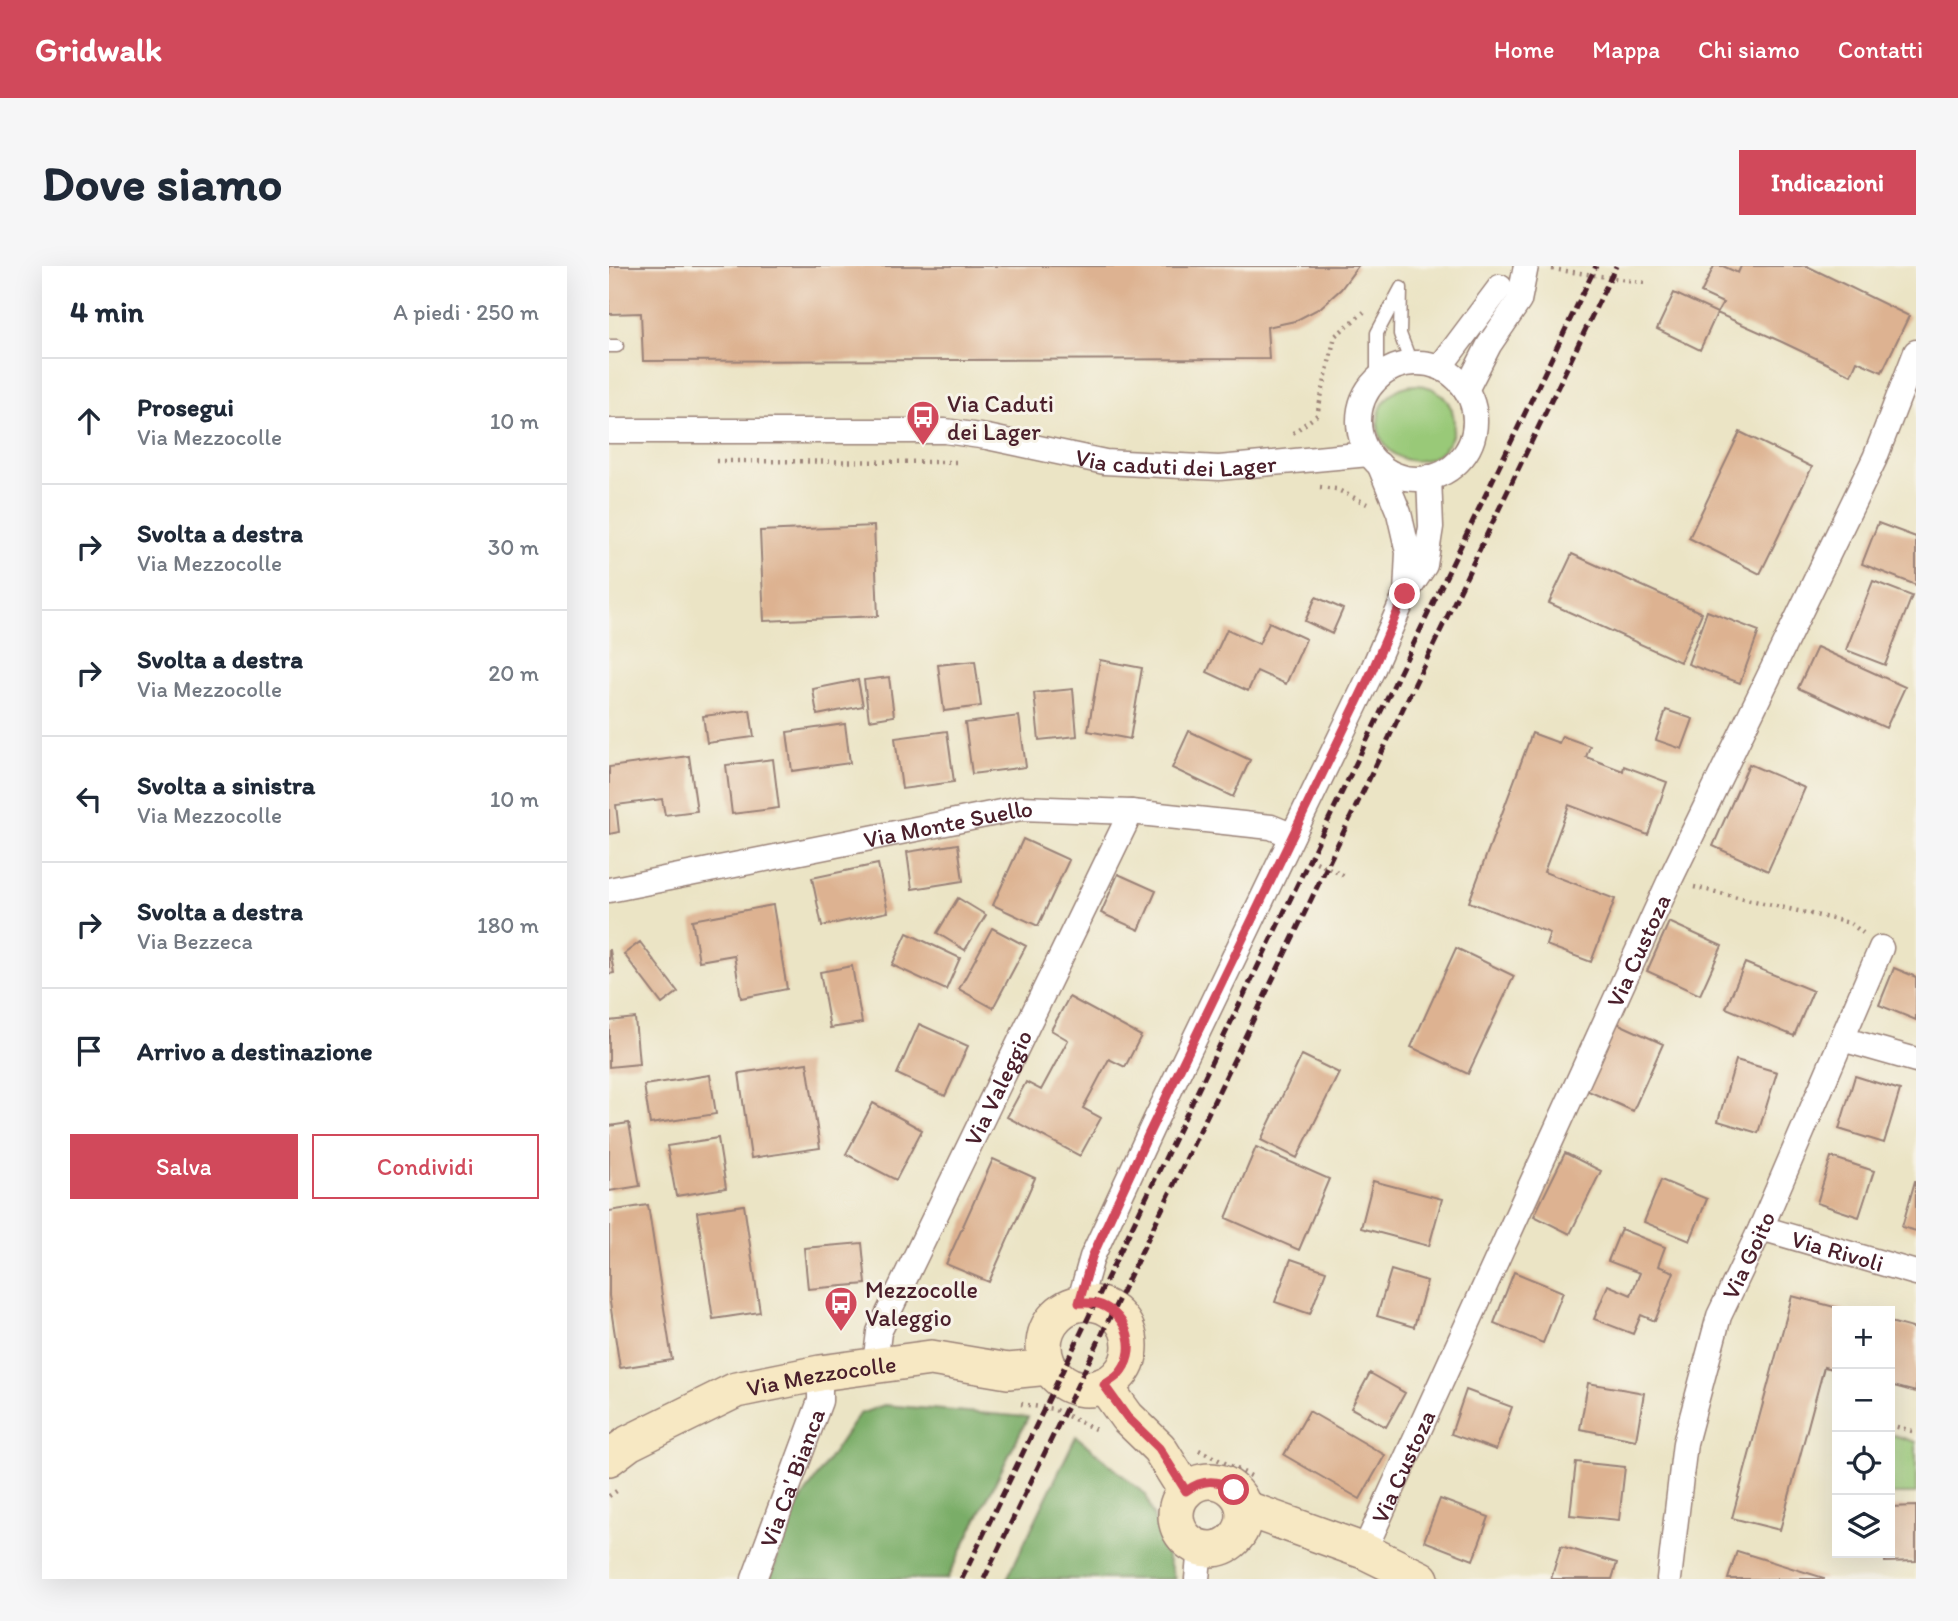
<!DOCTYPE html>
<html lang="it">
<meta charset="utf-8">
<style>
:root{--surface:#fff;--page:#f6f6f7;--text:#1f2937;--muted:#747a83;--line:#e0e1e3;--accent:#d1495b}
body{margin:0;font-family:Itim,sans-serif;background:var(--page);color:var(--text)}
.controls{position:absolute;right:21px;bottom:21px;display:grid;overflow:hidden;border-radius:0px;box-shadow:0 7px 28px #0002}
.controls button{width:63px;height:63px;display:grid;place-items:center;padding:0;border:0;border-bottom:2px solid var(--line);background:var(--surface);color:var(--text);font:35px sans-serif}
.stop{position:absolute;width:21px;height:21px;margin:-16px;border:5px solid #d1495b;border-radius:50%;background:#fff}
.stop.end{background:#d1495b;border-color:#fff;box-shadow:0 2px 7px #0008}
.list{margin:0;padding:0;list-style:none}
h2{display:flex;justify-content:space-between;align-items:center;height:91px;margin:0;padding:0 28px;font-size:30px}
h2 small{font-size:23px;font-weight:400;color:var(--muted)}
.list li{display:grid;grid-template-columns:46px 1fr auto;gap:21px;align-items:center;box-sizing:border-box;height:126px;padding:0 28px;border-top:2px solid var(--line)}
.list b{display:block;font-size:26px;white-space:nowrap}
.list p{margin:0;font-size:23px;white-space:nowrap;color:var(--muted)}
.list em{font-size:23px;font-style:normal;color:var(--muted)}
.actions{display:flex;gap:14px;padding:21px 28px}
.actions a{flex:1;padding:16px 0;border:2px solid var(--accent);border-radius:0px;text-align:center;font-size:24px;color:var(--accent)}
.actions .main{background:var(--accent);color:#fff}
.icon{flex:none;width:38px;height:38px;fill:none;stroke:currentColor;stroke-width:2;stroke-linecap:round;stroke-linejoin:round}
.map{position:relative;flex:none;width:1307px;height:1313px;overflow:hidden;border-radius:0px}
header{display:flex;align-items:center;gap:42px;box-sizing:border-box;height:98px;padding:0 35px;background:var(--accent);color:#fff}
header strong{font-size:33px}
nav{display:flex;gap:38px;margin-inline-start:auto;font-size:24px}
.intro{display:flex;align-items:center;justify-content:space-between;box-sizing:border-box;height:168px;padding:0 42px}
h1{margin:0;font-size:49px}
.button{padding:18px 32px;border-radius:0px;background:var(--accent);color:#fff;font-size:24px;font-weight:700}
main{display:flex;gap:42px;padding:0 42px}
aside{flex:1;background:var(--surface);border-radius:0px;box-shadow:0 7px 28px #0002}
.map>svg:first-child{display:block}
.green{fill:#99c978;stroke:#727452;stroke-width:2}
.forest{fill:#7aad68;stroke:#62664a;stroke-width:2}
.building{fill:#ddb291}
.lines{fill:none;stroke-linecap:round;stroke-linejoin:round}
.lane-casing{stroke:#9a8278;stroke-width:15}
.street-casing{stroke:#9a8278;stroke-width:27}
.secondary-casing{stroke:#9a8278;stroke-width:38}
.path{stroke:#9a8278;stroke-width:4.5;stroke-dasharray:2 5;stroke-linecap:butt}
.lane{stroke:#fff;stroke-width:12}
.street{stroke:#fff;stroke-width:24}
.secondary{stroke:#f7e8c3;stroke-width:35}
.rail{stroke:#4a1f2b;stroke-width:5;stroke-dasharray:10 5;stroke-linecap:butt}
.route{stroke:#d1495b;stroke-width:9}
.labels{text-anchor:middle;dominant-baseline:central;stroke-width:6;stroke-linejoin:round;paint-order:stroke}
.poi-label{font-size:24px;fill:#4a1f2b;stroke:#f7f3e8;text-anchor:start}
.street-label{font-size:24px;fill:#4a1f2b;stroke:#f7f3e8}
</style>
<header>
<strong>Gridwalk</strong>
<nav><a>Home</a><a>Mappa</a><a>Chi siamo</a><a>Contatti</a></nav>
</header>
<div class="intro"><h1>Dove siamo</h1><a class="button">Indicazioni</a></div>
<main>
<aside>
<h2>4 min<small>A piedi · 250 m</small></h2>
<ul class="list">
<li><svg class="icon" aria-label="ahead" viewBox="0 0 24 24"><path d="M12 20V5M6 11l6-6 6 6"/></svg><div><b>Prosegui</b><p>Via Mezzocolle</p></div><em>10 m</em></li>
<li><svg class="icon" aria-label="right" viewBox="0 0 24 24"><path d="M7 20v-9h11M14 6l5 5-5 5"/></svg><div><b>Svolta a destra</b><p>Via Mezzocolle</p></div><em>30 m</em></li>
<li><svg class="icon" aria-label="right" viewBox="0 0 24 24"><path d="M7 20v-9h11M14 6l5 5-5 5"/></svg><div><b>Svolta a destra</b><p>Via Mezzocolle</p></div><em>20 m</em></li>
<li><svg class="icon" aria-label="left" viewBox="0 0 24 24"><path d="M17 20v-9H6M10 6l-5 5 5 5"/></svg><div><b>Svolta a sinistra</b><p>Via Mezzocolle</p></div><em>10 m</em></li>
<li><svg class="icon" aria-label="right" viewBox="0 0 24 24"><path d="M7 20v-9h11M14 6l5 5-5 5"/></svg><div><b>Svolta a destra</b><p>Via Bezzeca</p></div><em>180 m</em></li>
<li><svg class="icon" aria-label="arrive" viewBox="0 0 24 24"><path d="M6 21V4h12l-3 4 3 4H6"/></svg><div><b>Arrivo a destinazione</b></div></li>
</ul>
<div class="actions"><a class="main">Salva</a><a>Condividi</a></div>
</aside>
<div class="map">
<svg width="1307" height="1313" viewBox="0 0 1307 1313">
<rect width="100%" height="100%" fill="#f7f3e8"/>
<filter id="ink" filterUnits="userSpaceOnUse"><feTurbulence type="fractalNoise" baseFrequency=".0143" numOctaves="2"/><feDisplacementMap in="SourceGraphic" scale="14" xChannelSelector="R" yChannelSelector="G"/><feConvolveMatrix kernelMatrix="1 2 1 2 8 2 1 2 1" color-interpolation-filters="sRGB"/></filter>
<filter id="wash" filterUnits="userSpaceOnUse"><feTurbulence type="fractalNoise" baseFrequency=".00686" numOctaves="4" result="noise"/><feDisplacementMap in="SourceGraphic" scale="28" xChannelSelector="R" yChannelSelector="G"/><feGaussianBlur stdDeviation="1.57" result="paint"/><feColorMatrix in="noise" values="0 0 0 0 0 0 0 0 0 0 0 0 0 0 0 0 0 1.4 0 .05"/><feComposite in="paint" operator="in"/></filter>
<g filter="url(#wash)">
<rect width="100%" height="100%" fill="#ebe4c5"/>
<path class="green" d="M769 157a38 38 0 1 1 76 0a38 38 0 1 1-76 0Z
M1281,1168L1307,1176V1228H1281Z"/>
<path class="forest" d="M275,1139L419,1151L338,1313H161L185,1245L250,1148Z
M467,1170L537,1229L566,1313H398Z"/>
<g id="blocks">
<path class="building" d="M0,0H749L732,23L711,42L686,55L658,61L660,93L34,95L32,47L0,48Z
M1105,0H1114L1129,7L1132,0H1198L1300,50L1273,106L1248,95L1242,109L1173,76L1108,47L1091,84L1048,63L1065,27L1108,47L1114,37L1092,27Z
M1131,166L1203,201L1151,308L1080,272Z
M1269,257L1307,271V319L1253,298Z
M265,260L269,350L155,355L151,265Z
M963,288L1093,347L1071,396L940,337Z
M1264,315L1303,330L1276,399L1237,384Z
M707,331L734,343L723,368L696,355Z
M1098,345L1150,365L1131,417L1079,398Z
M660,356L697,373L677,418L648,405L639,425L598,406L618,363L650,378Z
M1208,381L1296,421L1277,462L1189,422Z
M491,394L533,402L521,473L479,465Z
M366,395L372,440L335,445L329,399Z
M280,411L285,450L260,454L255,414Z
M249,414L254,440L208,449L204,423Z
M464,423L468,470L430,474L425,427Z
M141,444L145,471L98,477L94,450Z
M1057,444L1084,453L1073,483L1047,474Z
M410,450L417,501L363,508L356,457Z
M236,458L241,497L183,505L178,466Z
M338,465L345,516L293,523L286,472Z
M580,465L641,494L624,531L563,502Z
M923,467L950,477L953,470L981,480L977,491L1014,505L1015,500L1058,516L1039,569L960,539L935,606L1006,633L982,696L937,679L941,667L860,636Z
M80,490L88,545L56,549L53,533L7,539L10,566L0,568V501Z
M164,493L170,542L123,548L117,499Z
M1140,498L1196,522L1159,605L1104,580Z
M414,573L460,594L429,660L384,639Z
M349,578L354,615L303,623L298,586Z
M269,598L279,646L213,660L203,612Z
M509,608L547,625L530,664L492,647Z
M349,632L377,649L356,684L328,667Z
M164,639L178,723L132,732L125,689L90,695L83,654Z
M1060,656L1113,680L1091,729L1038,705Z
M383,662L417,680L384,742L350,723Z
M298,667L351,692L337,724L283,699Z
M31,676L69,726L53,738L15,688Z
M847,682L905,710L859,808L802,781Z
M0,684H1L5,707L0,708Z
M1136,697L1204,725L1185,770L1117,742Z
M243,700L253,757L221,762L211,706Z
M1285,702L1307,711V754L1270,739Z
M460,731L532,770L516,801L500,793L474,842L492,852L471,890L398,851L417,816L432,824L459,774L442,764Z
M26,752L30,798L0,801V755Z
M1008,757L1054,778L1024,845L977,824Z
M310,758L359,780L336,830L288,808Z
M693,789L730,807L688,892L652,874Z
M1127,794L1168,806L1149,867L1109,855Z
M198,797L211,882L142,892L130,807Z
M101,809L107,848L41,858L35,819Z
M1246,810L1291,824L1275,877L1230,863Z
M264,837L313,864L287,914L237,888Z
M20,857L31,920L0,925V860Z
M109,872L117,922L67,930L58,880Z
M647,881L720,913L690,984L617,952Z
M956,887L992,905L961,968L925,950Z
M1222,891L1265,905L1250,951L1208,937Z
M384,893L426,912L380,1016L337,998Z
M1052,914L1098,933L1081,975L1035,956Z
M764,915L833,933L820,980L752,962Z
M1306,915H1307V965L1293,961Z
M39,939L63,1094L11,1102L0,1030V945Z
M135,939L151,1046L104,1053L88,946Z
M1012,963L1056,981L1049,1000L1065,1006L1046,1055L1032,1049L1024,1068L985,1053L999,1019L1022,1029L1031,1007L999,995Z
M253,977L257,1018L199,1023L195,982Z
M682,993L717,1005L701,1048L666,1036Z
M782,1004L818,1015L805,1061L768,1050Z
M905,1006L954,1026L934,1077L885,1057Z
M1183,1030L1237,1044L1228,1045V1104L1215,1101L1171,1264L1123,1252Z
M1281,1056L1307,1063V1126L1281,1119Z
M761,1107L796,1127L777,1161L742,1142Z
M979,1117L1035,1127L1027,1174L971,1163Z
M857,1124L903,1141L887,1184L842,1168Z
M700,1145L776,1189L751,1233L675,1189Z
M967,1196L1016,1201L1010,1254L961,1249Z
M831,1233L880,1251L864,1294L815,1275Z
M1307,1240V1295L1276,1296V1287H1281V1241Z
M952,1280L1008,1297L1003,1313H942Z
M1128,1285L1215,1312V1313H1119Z"/>
</g>
</g>
<g filter="url(#ink)">
<use href="#blocks" fill-opacity="0" stroke="#9a8278" stroke-width="2"/>
<g class="lines">
<defs>
<path id="lane" d="M0,80H8
M768,112V67L792,22L791,68L802,97"/>
<g id="street">
<circle cx="808" cy="155" r="58"/>
<path d="M831,101L891,21"/>
<path d="M857,124L880,79L910,35L917,0"/>
<path id="s1" d="M0,165H336L378,171L496,196L610,202L760,188"/>
<path d="M770,198L790,247L799,286L797,328"/>
<path id="s2" d="M0,624L412,542L522,546L662,561L682,569"/>
<path d="M1233,773L1307,794"/>
<path id="s3" d="M1152,962L1307,1007"/>
<path d="M470,1037L483,991L547,853L763,405L796,329L816,299L822,261L820,211"/>
<path id="s4" d="M266,1098L270,1066L522,546"/>
<path id="s5" d="M755,1285L1060,616L1266,192L1307,86"/>
<path id="s6" d="M145,1313L211,1135V1107"/>
<path d="M588,1313L591,1281"/>
<path id="s7" d="M1060,1313L1076,1177L1110,1050L1152,962L1272,682"/>
</g>
<g id="secondary">
<circle cx="478" cy="1080" r="43"/>
<path d="M495,1119L518,1151L550,1182L577,1225"/>
<path id="s8" d="M0,1192L20,1177L127,1124L211,1107L322,1092L399,1105L440,1101"/>
<circle cx="601" cy="1249" r="34"/>
<path d="M635,1242L755,1285L812,1313"/>
</g>
</defs>
<use href="#lane" class="lane-casing"/>
<use href="#street" class="street-casing"/>
<use href="#secondary" class="secondary-casing"/>
<path class="path" d="M943,3L1039,17
M684,167L708,149L726,70L755,46
M107,195L347,196
M711,221L727,223L758,238
M701,593L738,611
M1085,621L1241,657L1254,667
M1225,1114L1228,1118
M412,1138L444,1143L486,1163
M1281,1159L1307,1166
M590,1184L642,1210
M0,1230L9,1224"/>
<use href="#lane" class="lane"/>
<use href="#street" class="street"/>
<use href="#secondary" class="secondary"/>
<path class="rail" d="M353,1313L987,0
M375,1313L1007,0"/>
</g>
</g>
<g class="lines" filter="url(#ink)">
<path class="route" d="M625,1224C608,1212 593,1213 577,1225L550,1182L518,1151L495,1119C499,1116 505,1113 509,1109C530,1087 520,1050 492,1039C486,1036 477,1037 470,1037L483,991L540,867L763,405L796,328"/>
</g>
<defs>
<symbol id="bus-pin" viewBox="-11 -11 22 30"><path d="M0 17L-7.5 6A9.5 9.5 0 1 1 7.5 6Z" fill="#d1495b" stroke="#f7f3e8"/><path d="M-5-6H5V4H4V6H2V4H-2V6H-4V4H-5ZM-3.5-4V0h7V-4ZM-3.5 1.2v1.5H-2V1.2ZM2 1.2v1.5H3.5V1.2Z" fill="#fff"/></symbol>
</defs>
<g fill-rule="evenodd">
<use href="#bus-pin" x="295" y="132" width="38" height="52"/>
<use href="#bus-pin" x="213" y="1018" width="38" height="52"/>
</g>
<g class="labels">
<g class="poi-label">
<text x="338" y="137">Via Caduti<tspan x="338" dy="28">dei Lager</tspan></text>
<text x="256" y="1023">Mezzocolle<tspan x="256" dy="28">Valeggio</tspan></text>
</g>
<g class="street-label">
<text stroke="none"><textPath href="#s1" startOffset="570">Via caduti dei Lager</textPath></text>
<text stroke="none"><textPath href="#s2" startOffset="346">Via Monte Suello</textPath></text>
<text stroke="none"><textPath href="#s5" startOffset="660">Via Custoza</textPath></text>
<text stroke="none"><textPath href="#s4" startOffset="304">Via Valeggio</textPath></text>
<text stroke="none"><textPath href="#s3" startOffset="80">Via Rivoli</textPath></text>
<text stroke="none"><textPath href="#s7" startOffset="336">Via Goito</textPath></text>
<text stroke="none"><textPath href="#s8" startOffset="231">Via Mezzocolle</textPath></text>
<text stroke="none"><textPath href="#s5" startOffset="93">Via Custoza</textPath></text>
<text stroke="none"><textPath href="#s6" startOffset="108">Via Ca' Bianca</textPath></text>
</g>
</g>
</svg>
<div class="controls">
<button>+</button>
<button>−</button>
<button><svg class="icon" aria-label="locate" viewBox="0 0 24 24"><circle cx="12" cy="12" r="6"/><path d="M12 2v4M12 18v4M2 12h4M18 12h4"/></svg></button>
<button><svg class="icon" aria-label="layers" viewBox="0 0 24 24"><path d="M12 4l9 5-9 5-9-5zM3 14l9 5 9-5"/></svg></button>
</div>
<div class="stop" style="left:625px;top:1224px"></div>
<div class="stop end" style="left:796px;top:328px"></div>
</div>
</main>
